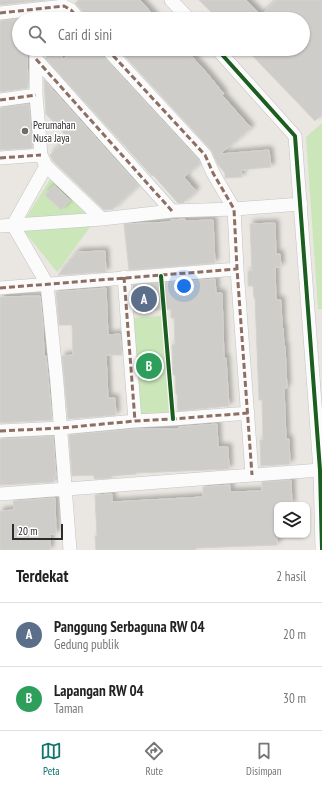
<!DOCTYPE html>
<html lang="id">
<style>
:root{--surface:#fff;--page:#f6f6f6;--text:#222;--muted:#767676;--line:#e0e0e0;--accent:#0f766e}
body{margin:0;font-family:"PT Sans Narrow",sans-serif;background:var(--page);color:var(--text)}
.controls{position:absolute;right:12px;bottom:12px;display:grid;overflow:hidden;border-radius:8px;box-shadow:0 1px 3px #0004}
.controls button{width:36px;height:36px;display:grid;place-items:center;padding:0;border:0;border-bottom:1px solid var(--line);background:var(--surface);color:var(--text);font:20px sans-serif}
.scale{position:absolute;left:12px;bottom:10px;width:51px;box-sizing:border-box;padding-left:4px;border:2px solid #2c2c2c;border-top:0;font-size:11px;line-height:14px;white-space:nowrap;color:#2c2c2c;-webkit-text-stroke:3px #fff;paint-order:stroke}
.you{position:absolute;left:184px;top:286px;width:14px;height:14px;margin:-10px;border:3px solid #fff;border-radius:50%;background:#1a73e8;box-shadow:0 0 0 6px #1a73e833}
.badge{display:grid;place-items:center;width:26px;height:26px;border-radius:50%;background:var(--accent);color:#fff;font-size:13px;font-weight:700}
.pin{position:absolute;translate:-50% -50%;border:2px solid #fff;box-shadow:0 1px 4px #0006}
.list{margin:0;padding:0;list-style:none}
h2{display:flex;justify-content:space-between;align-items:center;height:52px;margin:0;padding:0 16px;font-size:17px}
h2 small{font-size:13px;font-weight:400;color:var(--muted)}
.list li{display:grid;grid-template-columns:26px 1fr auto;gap:12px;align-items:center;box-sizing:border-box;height:64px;padding:0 16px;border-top:1px solid var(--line)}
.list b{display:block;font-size:15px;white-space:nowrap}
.list p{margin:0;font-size:13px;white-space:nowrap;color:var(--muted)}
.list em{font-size:13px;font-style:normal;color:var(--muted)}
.icon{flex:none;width:22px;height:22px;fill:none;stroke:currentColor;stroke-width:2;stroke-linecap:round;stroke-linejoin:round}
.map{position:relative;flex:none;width:322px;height:550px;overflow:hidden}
.search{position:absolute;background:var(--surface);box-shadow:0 1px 3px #0004;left:12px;right:12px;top:12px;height:44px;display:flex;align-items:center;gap:10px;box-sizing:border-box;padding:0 14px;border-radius:22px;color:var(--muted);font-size:15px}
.sheet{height:180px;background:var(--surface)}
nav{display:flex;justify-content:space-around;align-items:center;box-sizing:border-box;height:56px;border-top:1px solid var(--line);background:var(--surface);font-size:11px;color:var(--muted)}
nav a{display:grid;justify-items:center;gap:2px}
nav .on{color:var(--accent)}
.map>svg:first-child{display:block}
.green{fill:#cbe7ba}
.building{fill:#cfcdc9;stroke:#d5d3ce;filter:url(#shadow)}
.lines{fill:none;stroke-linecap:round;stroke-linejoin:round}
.minor-casing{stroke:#c4c3c3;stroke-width:14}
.minor{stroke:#fcfbfb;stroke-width:13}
.quiet{stroke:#8d6e63;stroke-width:3;stroke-dasharray:6 3;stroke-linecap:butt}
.cycleway-casing{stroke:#fff;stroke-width:6}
.cycleway{stroke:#1b5e20;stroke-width:4}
.poi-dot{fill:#6e6d6c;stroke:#fff;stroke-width:1.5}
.labels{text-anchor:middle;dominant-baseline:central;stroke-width:3;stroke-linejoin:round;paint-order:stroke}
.poi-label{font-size:11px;fill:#2c2c2c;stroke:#fff;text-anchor:start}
</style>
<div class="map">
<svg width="322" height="550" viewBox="0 0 322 550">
<defs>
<filter id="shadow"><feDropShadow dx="3.5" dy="-3.5" stdDeviation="2" flood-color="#0004"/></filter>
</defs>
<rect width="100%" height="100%" fill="#eae7e2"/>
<path class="green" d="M322,123V309H318L306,137Z
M51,178L89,213L25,219Z
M91,226L57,272L24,231Z
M161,316L169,415L137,417L129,318Z"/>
<path class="building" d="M0,0H45L0,5Z
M79,0H140L157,19H87L85,14L75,3Z
M199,0H246L261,15L277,0H322V114L315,121L246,49H303V19H218Z
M61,14V19H40L38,17Z
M26,18L19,19V49H27L28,88L0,92V21Z
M55,49H62V60L74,49H99L101,54L198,159L200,163L184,177L196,191L183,203H178L153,175L152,176L45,58Z
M118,49H185L206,72L224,94L222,95L251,128L220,154L269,150L271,167L241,170L242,177L225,178V173L218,165L211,150Z
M44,80L138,185L113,209L104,210L53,161L50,155L68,138L46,114Z
M29,104L32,148L0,150V108Z
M54,185L70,200L61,210L45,195Z
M185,219V221L213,220L215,263L129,270L124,224L172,222L171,220Z
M275,223L276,254H280L281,267H275L276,300H281L282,328H283L284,346H285L287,388H284L286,439H289L290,464L261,466L260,440H263L262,400H259L255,298H254L253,286H248V271H252L250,224Z
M105,251L106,272L58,275L77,252Z
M215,279L216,293H222L224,358H226L229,406L178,411L177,394H176L175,375H173L172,345L175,344L174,318H171V309L135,312L133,285Z
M106,288L108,335L120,334L122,355H106L108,398H115L116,415L68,419L62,356L73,355L72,325H59L56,292Z
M40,296L43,326L44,356H46L52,420L0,423V297Z
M217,424L218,447H228L229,469L136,473V474L111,476L112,478L94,479V476L92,475L72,476L69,435L136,429H179V427Z
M53,436L56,477H54V482L0,485V439Z
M291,480L292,505H277V545L196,548V550H96L95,536H97L95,495L112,494V502L203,497V487L230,485V492L262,491V482Z
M55,498L56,534H50V550H0V511L14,510L13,501Z"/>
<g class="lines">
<defs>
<path id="minor" d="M171,0L189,19
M0,13L64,6L71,10L79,19
M36,49V95L41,155L46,166L13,225L47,284L57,383L70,550
M107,49L205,155L213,173L234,209L237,269L252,475
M217,49L295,136L320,470L322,549
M36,59L172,211
M0,100L36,95
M0,158L41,155
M46,166L102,219
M0,226L102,219L172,211L234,209L301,204
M124,277L135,421
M0,288L237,269
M0,431L61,428L135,421L173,419L248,413
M0,494L320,470"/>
</defs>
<use href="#minor" class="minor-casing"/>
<use href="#minor" class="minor"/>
<path class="quiet" d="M0,13L64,6L71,10L79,19
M107,49L205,155L213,173L234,209L237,269L252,475
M36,59L172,211
M0,100L36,95
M0,158L41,155
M124,277L135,421
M0,288L237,269
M0,431L61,428L135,421L173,419L248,413"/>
<defs>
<path id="cycleway" d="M217,49L295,136L320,470L322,549
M161,276L173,419"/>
</defs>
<use href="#cycleway" class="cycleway-casing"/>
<use href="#cycleway" class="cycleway"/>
</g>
<circle class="poi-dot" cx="25" cy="131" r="4"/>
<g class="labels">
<g class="poi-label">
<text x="33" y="125">Perumahan<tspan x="33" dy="13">Nusa Jaya</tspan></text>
</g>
</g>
</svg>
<div class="controls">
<button><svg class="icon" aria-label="layers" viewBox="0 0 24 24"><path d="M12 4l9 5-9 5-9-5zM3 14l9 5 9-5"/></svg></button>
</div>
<div class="scale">20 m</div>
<div class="you"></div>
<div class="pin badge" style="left:144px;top:299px;background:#5c6f8a">A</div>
<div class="pin badge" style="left:149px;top:366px;background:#2e9e5b">B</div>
<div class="search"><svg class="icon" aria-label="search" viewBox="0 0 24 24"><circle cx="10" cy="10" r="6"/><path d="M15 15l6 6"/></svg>Cari di sini</div>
</div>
<section class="sheet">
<h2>Terdekat<small>2 hasil</small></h2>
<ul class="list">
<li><span class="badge" style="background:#5c6f8a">A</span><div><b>Panggung Serbaguna RW 04</b><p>Gedung publik</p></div><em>20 m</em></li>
<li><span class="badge" style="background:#2e9e5b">B</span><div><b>Lapangan RW 04</b><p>Taman</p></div><em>30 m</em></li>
</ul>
</section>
<nav>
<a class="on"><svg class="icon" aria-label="map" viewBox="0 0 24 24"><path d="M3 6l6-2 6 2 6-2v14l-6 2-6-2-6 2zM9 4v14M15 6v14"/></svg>Peta</a>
<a><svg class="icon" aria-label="directions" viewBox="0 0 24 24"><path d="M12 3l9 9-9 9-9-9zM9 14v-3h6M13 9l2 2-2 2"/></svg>Rute</a>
<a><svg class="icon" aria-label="saved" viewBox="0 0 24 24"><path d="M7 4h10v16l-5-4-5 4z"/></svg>Disimpan</a>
</nav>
